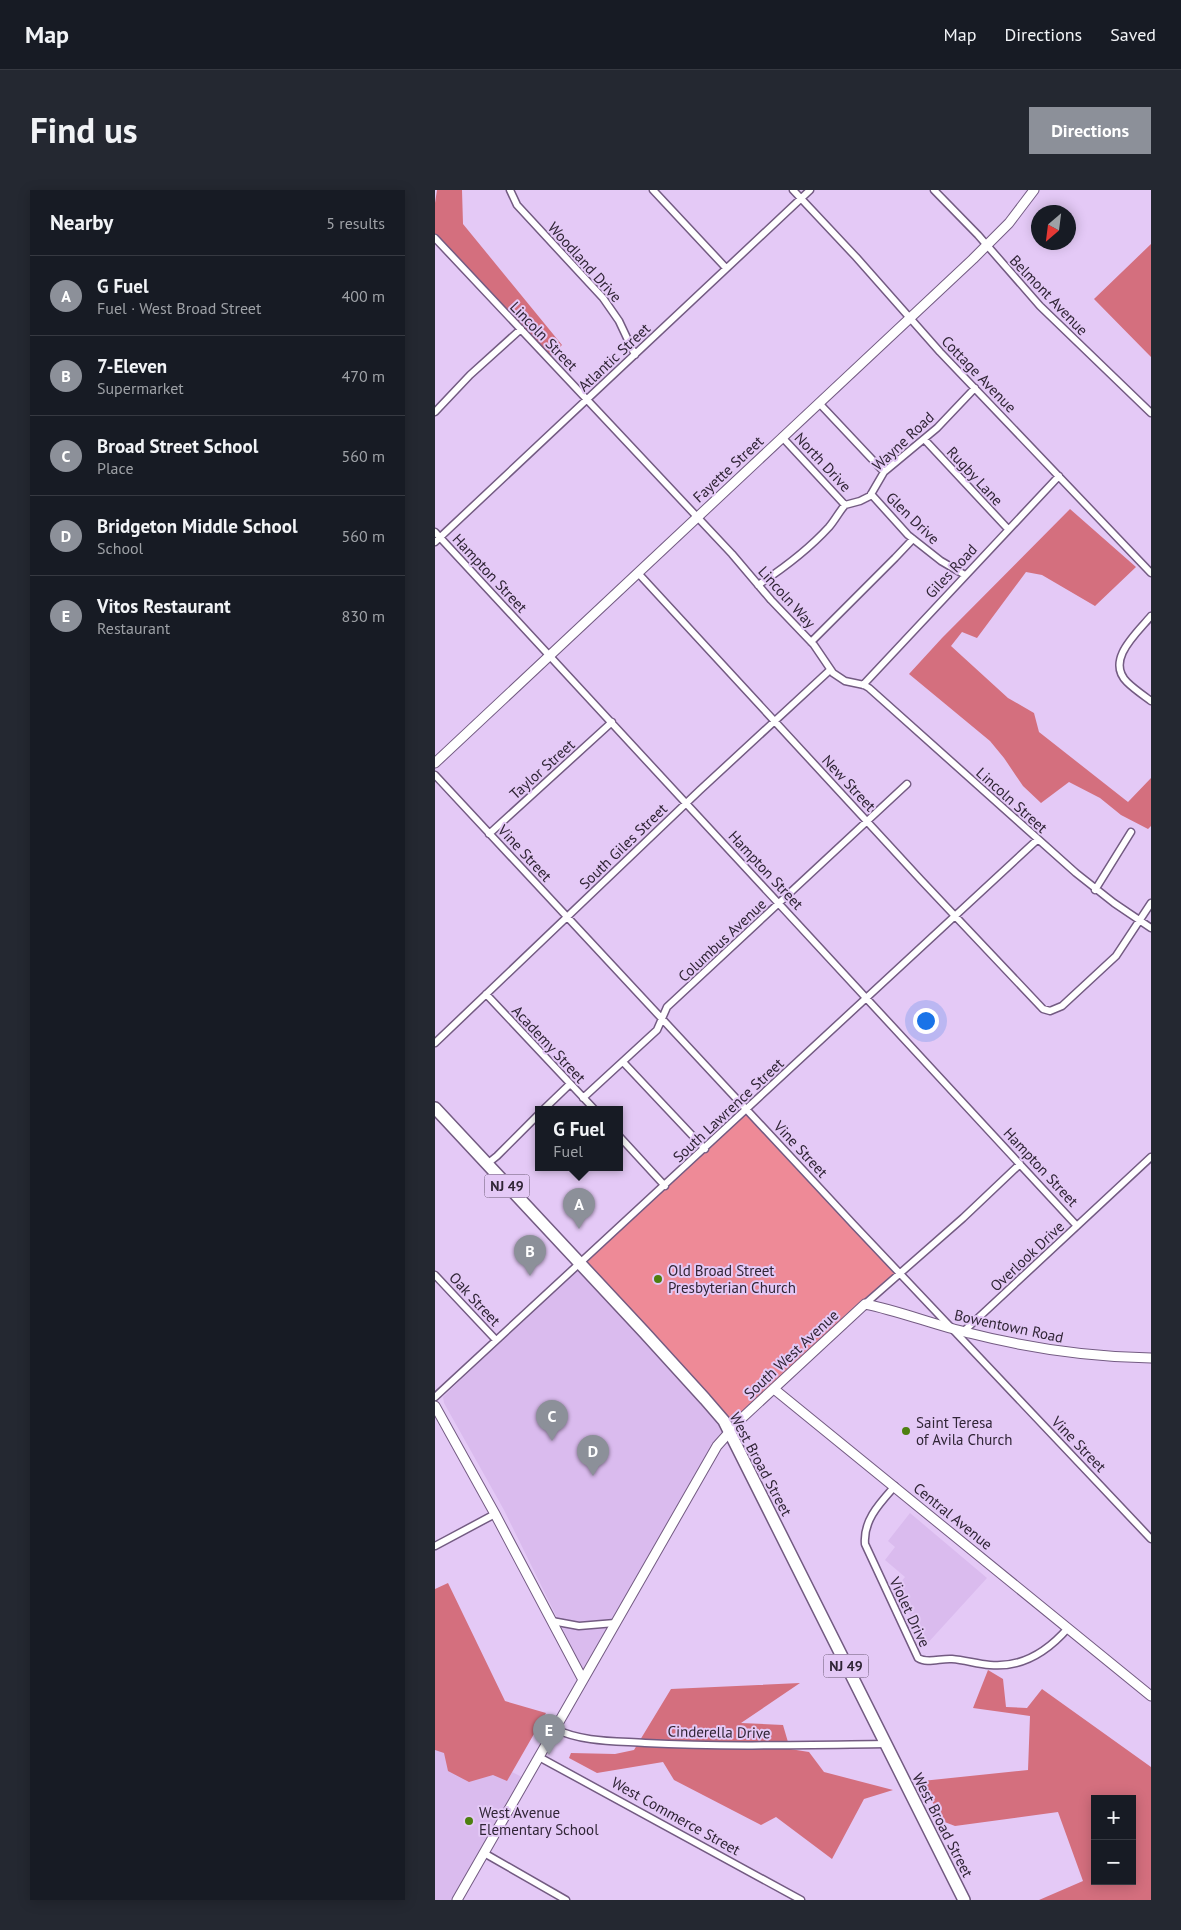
<!DOCTYPE html>
<meta charset="utf-8">
<style>
:root{--surface:#171b24;--page:#242831;--text:#f1f3f6;--muted:#9ea1a6;--line:#363941;--accent:#8c9099}
body{margin:0;font-family:"PT Sans",sans-serif;background:var(--page);color:var(--text)}
.controls{position:absolute;right:15px;bottom:15px;display:grid;overflow:hidden;border-radius:0px;box-shadow:0 2px 12px #0003}
.controls button{width:45px;height:45px;display:grid;place-items:center;padding:0;border:0;border-bottom:1px solid var(--line);background:var(--surface);color:var(--text);font:25px sans-serif}
.compass{position:absolute;left:596px;top:15px;width:45px;height:45px;border-radius:50%;background:var(--surface);box-shadow:0 2px 12px #0003;rotate:208deg}
.you{position:absolute;left:490px;top:830px;width:18px;height:18px;margin:-12px;border:4px solid #fff;border-radius:50%;background:#1a73e8;box-shadow:0 0 0 8px #1a73e833}
.badge{display:grid;place-items:center;width:32px;height:32px;border-radius:50%;background:var(--accent);color:#fff;font-size:16px;font-weight:700}
.pin{position:absolute;translate:-50% -41px;filter:drop-shadow(0 1px 2px #0008)}
.pin::after{content:'';position:absolute;top:26px;width:18px;height:15px;background:inherit;clip-path:polygon(0 0,100% 0,50% 100%)}
.popup{position:absolute;left:100px;top:916px;width:88px;height:65px;box-sizing:border-box;display:grid;place-content:center;border-radius:0px;background:var(--surface);filter:drop-shadow(0 1px 4px #0005);font-size:16px;white-space:nowrap;color:var(--muted)}
.popup b{font-size:19px;color:var(--text)}
.popup::after{content:'';position:absolute;left:50%;top:100%;margin-left:-10px;border:10px solid transparent;border-top-color:var(--surface)}
.list{margin:0;padding:0;list-style:none}
h2{display:flex;justify-content:space-between;align-items:center;height:65px;margin:0;padding:0 20px;font-size:21px}
h2 small{font-size:16px;font-weight:400;color:var(--muted)}
.list li{display:grid;grid-template-columns:32px 1fr auto;gap:15px;align-items:center;box-sizing:border-box;height:80px;padding:0 20px;border-top:1px solid var(--line)}
.list b{display:block;font-size:19px;white-space:nowrap}
.list p{margin:0;font-size:16px;white-space:nowrap;color:var(--muted)}
.list em{font-size:16px;font-style:normal;color:var(--muted)}
.map{position:relative;flex:none;width:716px;height:1710px;overflow:hidden;border-radius:0px}
header{display:flex;align-items:center;gap:30px;box-sizing:border-box;height:70px;padding:0 25px;background:var(--surface);border-bottom:1px solid var(--line)}
header strong{font-size:24px}
nav{display:flex;gap:28px;margin-inline-start:auto;font-size:18px}
.intro{display:flex;align-items:center;justify-content:space-between;box-sizing:border-box;height:120px;padding:0 30px}
h1{margin:0;font-size:35px}
.button{padding:12px 22px;border-radius:0px;background:var(--accent);color:#fff;font-size:18px;font-weight:700}
main{display:flex;gap:30px;padding:0 30px}
aside{flex:1;background:var(--surface);border-radius:0px;box-shadow:0 2px 12px #0003}
.map>svg:first-child{display:block}
.built{fill:#dabbee}
.green{fill:#ee8a97}
.forest{fill:#d46f7e;fill-rule:evenodd}
.lines{fill:none;stroke-linecap:round;stroke-linejoin:round}
.street-casing{stroke:#735b82;stroke-width:9}
.secondary-casing{stroke:#735b82;stroke-width:11}
.highway-casing{stroke:#735b82;stroke-width:14}
.street{stroke:#fff;stroke-width:6}
.secondary{stroke:#fff;stroke-width:9}
.highway{stroke:#fff;stroke-width:11}
.poi-dot{fill:#4d7f0f;stroke:#e4c9f6;stroke-width:2}
.labels{text-anchor:middle;dominant-baseline:central;stroke-width:4;stroke-linejoin:round;paint-order:stroke}
.shield{fill:#e4c9f6;stroke:#665670;stroke-width:1}
.shield-label{font-size:14px;font-weight:bold;fill:#302536}
.street-label{font-size:15px;fill:#302536;stroke:#e4c9f6}
.poi-label{font-size:15px;fill:#302536;stroke:#e4c9f6;text-anchor:start}
</style>
<header>
<strong>Map</strong>
<nav><a>Map</a><a>Directions</a><a>Saved</a></nav>
</header>
<div class="intro"><h1>Find us</h1><a class="button">Directions</a></div>
<main>
<aside>
<h2>Nearby<small>5 results</small></h2>
<ul class="list">
<li><span class="badge">A</span><div><b>G Fuel</b><p>Fuel · West Broad Street</p></div><em>400 m</em></li>
<li><span class="badge">B</span><div><b>7-Eleven</b><p>Supermarket</p></div><em>470 m</em></li>
<li><span class="badge">C</span><div><b>Broad Street School</b><p>Place</p></div><em>560 m</em></li>
<li><span class="badge">D</span><div><b>Bridgeton Middle School</b><p>School</p></div><em>560 m</em></li>
<li><span class="badge">E</span><div><b>Vitos Restaurant</b><p>Restaurant</p></div><em>830 m</em></li>
</ul>
</aside>
<div class="map">
<svg width="716" height="1710" viewBox="0 0 716 1710">
<rect width="100%" height="100%" fill="#e4c9f6"/>
<path class="built" d="M145,1074L294,1241L148,1490L132,1448L69,1320L9,1213L8,1207Z
M475,1323L552,1388L490,1456L461,1398L470,1387L450,1370L460,1357L453,1351Z
M0,1544L91,1589L22,1710H0Z"/>
<path class="green" d="M312,919L465,1084L294,1241L145,1074Z"/>
<path class="forest" d="M2,0H27L28,34L127,155L111,170L0,49V13Z
M716,54V167L659,109Z
M635,319L701,377L660,416L607,385L591,382L542,448L527,442L516,456L573,508L599,523L604,542L693,612L716,588V636L713,639L686,625L665,608L634,592L606,613L588,596L569,568L555,551L474,484L507,448Z
M13,1393L70,1511L111,1523L72,1591L58,1585L34,1592L13,1581L9,1563L0,1560V1399Z
M553,1480L568,1489L571,1517L592,1518L607,1499L716,1577V1710H604L648,1691L623,1622L520,1636L507,1631L487,1591L593,1580L595,1526L538,1518ZM660,1609H697V1691H660Z
M365,1493L306,1533L348,1535L355,1559L374,1562L389,1582L458,1600L429,1609L397,1669L341,1627L326,1635L239,1590L228,1572L162,1583L134,1568L136,1563L180,1564L199,1560L236,1499Z"/>
<g class="lines">
<defs>
<path id="street" d="M75,0L82,15L168,108L184,131L200,165
M218,0L291,78
M358,0L421,67L505,162L716,383
M499,0L543,45L605,116L716,223
M0,48L297,364L336,410L379,455L398,483L410,491L429,495L434,498L641,683L679,713L716,738
M384,213L449,282
M0,222L35,185L86,139
M347,247L410,315
M489,249L573,339
M436,304L473,345L506,371L530,385
M0,342L642,1036
M0,352L375,0
M203,383L486,690L608,819L615,821L627,816L681,766L716,713
M323,395C349,378 373,360 394,337C400,330 404,322 410,315L425,311L435,306L449,282L502,238L540,198
M716,426C702,443 670,470 692,492C699,499 708,505 716,511
M376,452L460,368L478,349
M428,495L624,286
M0,585L419,1035L716,1349
M54,644L177,532
M660,700L696,642
M51,804L160,920
M0,853L265,600L395,480
M188,872L270,959
M148,908L222,840L232,817L472,594
M108,920L135,894
M184,946L230,996
M52,974L62,966L104,924
M0,1085L61,1150
M430,1114L528,1028L585,974
M528,1142L716,967
M0,1207L602,650
M460,1296C445,1313 428,1330 430,1354L483,1468C492,1474 506,1468 517,1469C530,1470 542,1474 555,1475C587,1478 613,1461 633,1438
M0,1356L60,1324
M117,1431L144,1436L180,1433
M120,1539C147,1552 180,1551 210,1553C290,1557 370,1555 451,1554
M104,1567L366,1710
M49,1663L131,1710"/>
<path id="secondary" d="M0,573L538,69L574,33L599,0
M339,1199L716,1506
M0,1216L60,1324L148,1490
M22,1710L282,1256L307,1228L430,1114C465,1121 499,1135 534,1143C593,1158 654,1167 716,1168"/>
<path id="highway" d="M0,918L209,1142L270,1209L289,1231L529,1710"/>
</defs>
<use href="#street" class="street-casing"/>
<use href="#secondary" class="secondary-casing"/>
<use href="#highway" class="highway-casing"/>
<use href="#street" class="street"/>
<use href="#secondary" class="secondary"/>
<use href="#highway" class="highway"/>
</g>
<g class="poi-dot">
<circle cx="223" cy="1089" r="5"/>
<circle cx="471" cy="1241" r="5"/>
<circle cx="34" cy="1631" r="5"/>
</g>
<g class="labels">
<g class="shield">
<rect x="49.5" y="984.5" width="45" height="23" rx="4"/>
<rect x="388.5" y="1464.5" width="45" height="23" rx="4"/>
</g>
<g class="shield-label">
<text x="72" y="996">NJ 49</text>
<text x="411" y="1476">NJ 49</text>
</g>
<g class="street-label">
<text transform="translate(150 72) rotate(48)">Woodland Drive</text>
<text transform="translate(614 105) rotate(46)">Belmont Avenue</text>
<text transform="translate(109 146) rotate(46)">Lincoln Street</text>
<text transform="translate(179 167) rotate(-43)">Atlantic Street</text>
<text transform="translate(544 184) rotate(46)">Cottage Avenue</text>
<text transform="translate(468 251) rotate(-43)">Wayne Road</text>
<text transform="translate(388 272) rotate(47)">North Drive</text>
<text transform="translate(293 279) rotate(-43)">Fayette Street</text>
<text transform="translate(540 286) rotate(47)">Rugby Lane</text>
<text transform="translate(478 328) rotate(44)">Glen Drive</text>
<text transform="translate(516 381) rotate(-47)">Giles Road</text>
<text transform="translate(55 383) rotate(47)">Hampton Street</text>
<text transform="translate(352 407) rotate(48)">Lincoln Way</text>
<text transform="translate(107 579) rotate(-42)">Taylor Street</text>
<text transform="translate(414 593) rotate(47)">New Street</text>
<text transform="translate(577 610) rotate(42)">Lincoln Street</text>
<text transform="translate(188 656) rotate(-44)">South Giles Street</text>
<text transform="translate(90 663) rotate(47)">Vine Street</text>
<text transform="translate(331 680) rotate(47)">Hampton Street</text>
<text transform="translate(287 750) rotate(-43)">Columbus Avenue</text>
<text transform="translate(114 854) rotate(47)">Academy Street</text>
<text transform="translate(293 920) rotate(-43)">South Lawrence Street</text>
<text transform="translate(366 959) rotate(47)">Vine Street</text>
<text transform="translate(606 977) rotate(47)">Hampton Street</text>
<text transform="translate(592 1066) rotate(-43)">Overlook Drive</text>
<text transform="translate(40 1109) rotate(47)">Oak Street</text>
<text transform="translate(574 1136) rotate(12)">Bowentown Road</text>
<text transform="translate(356 1164) rotate(-43)">South West Avenue</text>
<text transform="translate(644 1254) rotate(46)">Vine Street</text>
<text transform="translate(326 1274) rotate(62)">West Broad Street</text>
<text transform="translate(518 1326) rotate(39)">Central Avenue</text>
<text transform="translate(475 1422) rotate(65)">Violet Drive</text>
<text transform="translate(284 1542) rotate(1)">Cinderella Drive</text>
<text transform="translate(241 1626) rotate(29)">West Commerce Street</text>
<text transform="translate(508 1635) rotate(63)">West Broad Street</text>
</g>
<g class="poi-label">
<text x="233" y="1080">Old Broad Street<tspan x="233" dy="17">Presbyterian Church</tspan></text>
<text x="481" y="1232">Saint Teresa<tspan x="481" dy="17">of Avila Church</tspan></text>
<text x="44" y="1622">West Avenue<tspan x="44" dy="17">Elementary School</tspan></text>
</g>
</g>
</svg>
<div class="controls">
<button>+</button>
<button>−</button>
</div>
<svg class="compass" viewBox="-18 -18 36 36"><path d="M0-13l5 13h-10z" fill="#e53935"/><path d="M0 13l5-13h-10z" fill="#9ea1a6"/></svg>
<div class="you"></div>
<div class="pin badge" style="left:144px;top:1039px">A</div>
<div class="popup"><b>G Fuel</b>Fuel</div>
<div class="pin badge" style="left:95px;top:1086px">B</div>
<div class="pin badge" style="left:117px;top:1251px">C</div>
<div class="pin badge" style="left:158px;top:1286px">D</div>
<div class="pin badge" style="left:114px;top:1565px">E</div>
</div>
</main>
